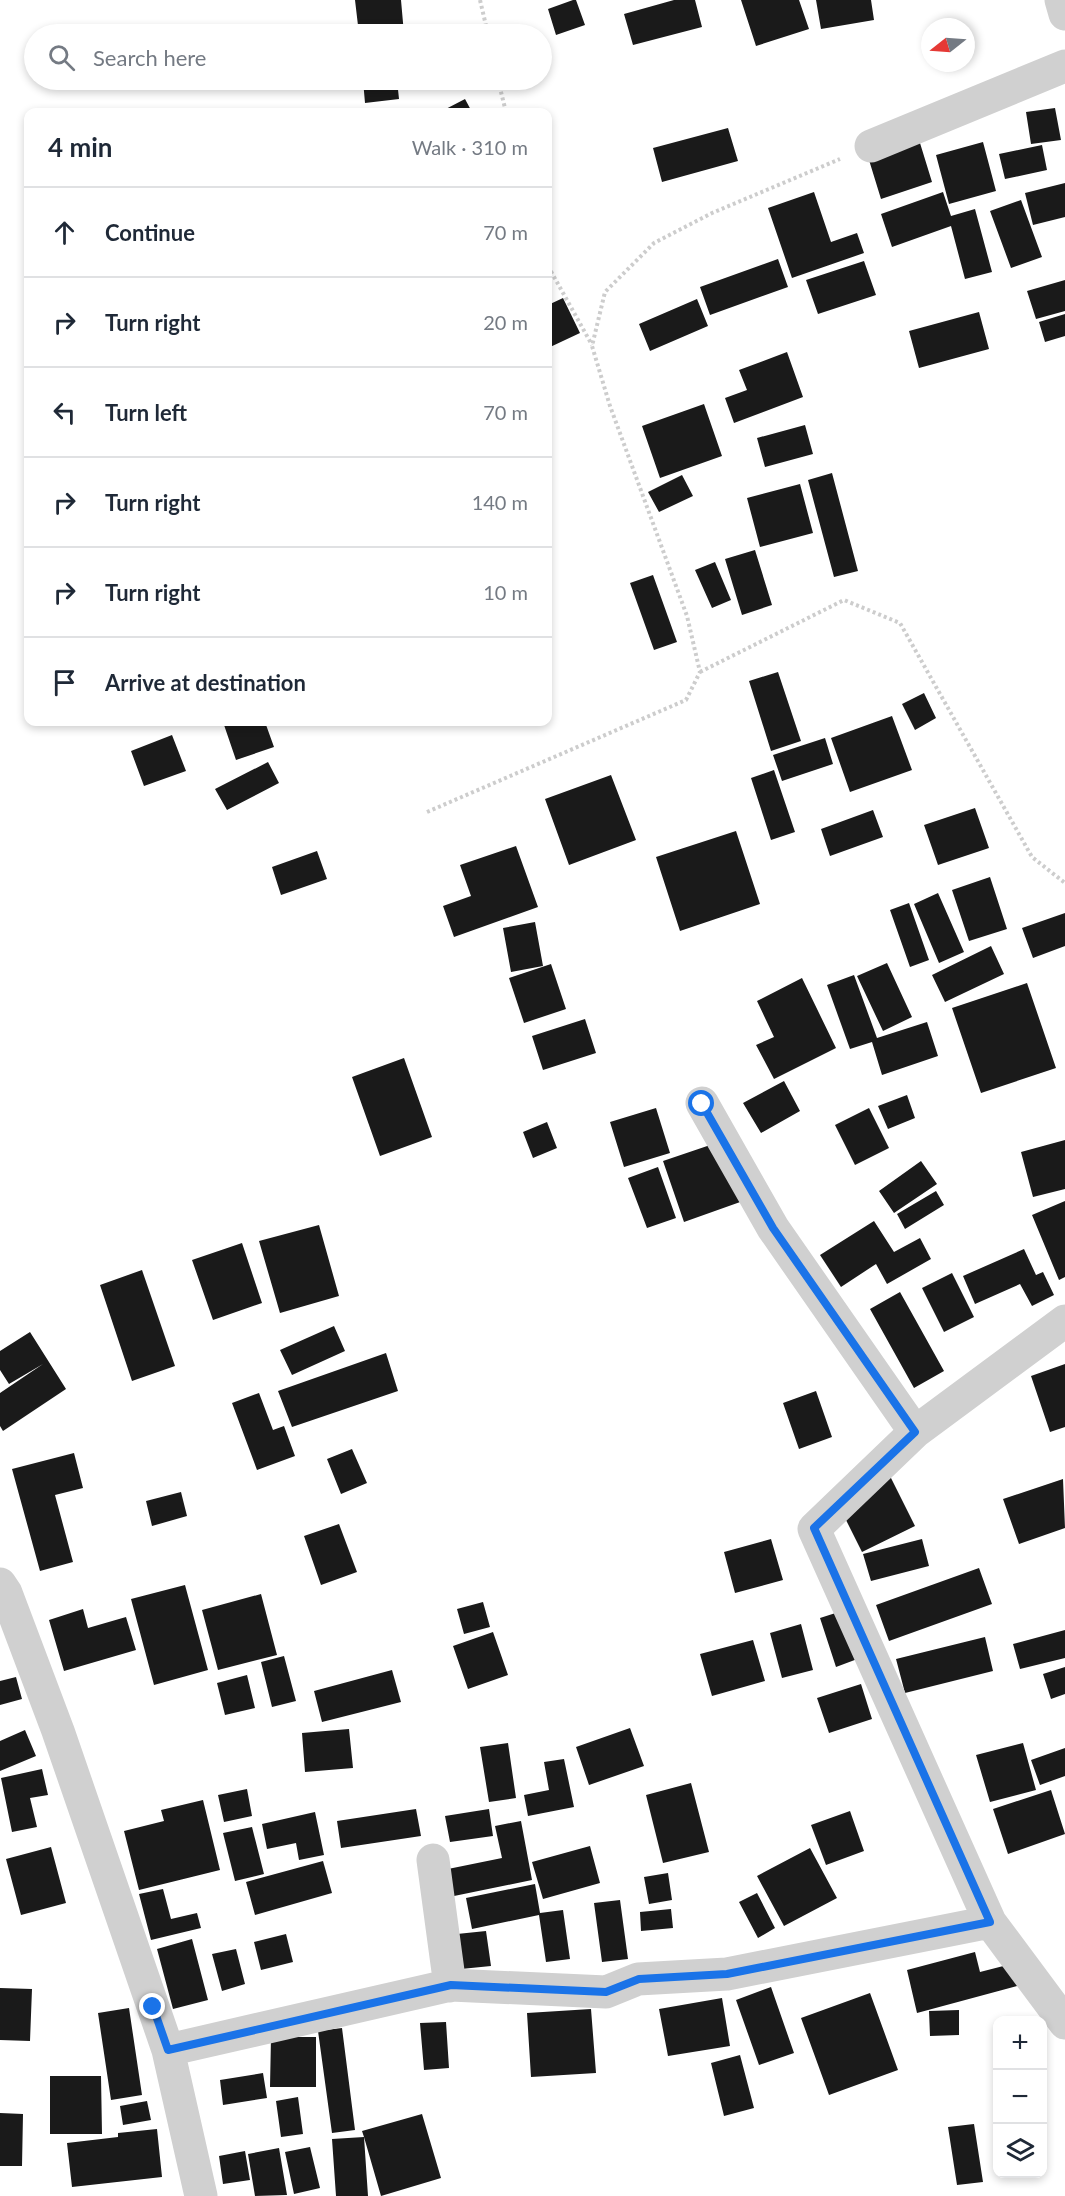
<!DOCTYPE html>
<meta charset="utf-8">
<style>
:root{--surface:#fff;--page:#f6f6f7;--text:#1f2937;--muted:#747a83;--line:#e0e1e3}
body{margin:0;font-family:Lato,sans-serif;background:var(--page);color:var(--text)}
.controls{position:absolute;right:18px;bottom:18px;display:grid;overflow:hidden;border-radius:12px;box-shadow:0 3px 9px #0003}
.controls button{width:54px;height:54px;display:grid;place-items:center;padding:0;border:0;border-bottom:2px solid var(--line);background:var(--surface);color:var(--text);font:30px sans-serif}
.compass{position:absolute;left:921px;top:18px;width:54px;height:54px;border-radius:50%;background:var(--surface);box-shadow:0 3px 9px #0003;rotate:253deg}
.stop{position:absolute;width:18px;height:18px;margin:-14px;border:4px solid #1a73e8;border-radius:50%;background:#fff}
.stop.end{background:#1a73e8;border-color:#fff;box-shadow:0 2px 6px #0008}
.list{margin:0;padding:0;list-style:none}
h2{display:flex;justify-content:space-between;align-items:center;height:78px;margin:0;padding:0 24px;font-size:26px}
h2 small{font-size:20px;font-weight:400;color:var(--muted)}
.list li{display:grid;grid-template-columns:39px 1fr auto;gap:18px;align-items:center;box-sizing:border-box;height:90px;padding:0 24px;border-top:2px solid var(--line)}
.list b{display:block;font-size:22px;white-space:nowrap}
.list em{font-size:20px;font-style:normal;color:var(--muted)}
.icon{flex:none;width:33px;height:33px;fill:none;stroke:currentColor;stroke-width:2;stroke-linecap:round;stroke-linejoin:round}
.map{position:relative;flex:none;width:1065px;height:2196px;overflow:hidden}
.search{position:absolute;background:var(--surface);box-shadow:0 3px 9px #0003;left:24px;top:24px;width:528px;height:66px;display:flex;align-items:center;gap:15px;box-sizing:border-box;padding:0 21px;border-radius:33px;color:var(--muted);font-size:22px}
.panel{position:absolute;background:var(--surface);box-shadow:0 3px 9px #0003;left:24px;top:108px;width:528px;height:618px;border-radius:12px}
.map>svg:first-child{display:block}
.building{fill:#1a1a1a}
.lines{fill:none;stroke-linecap:round;stroke-linejoin:round}
.path{stroke:#cdcdcd;stroke-width:4;stroke-dasharray:3 3;stroke-linecap:butt}
.minor{stroke:#d0d0d0;stroke-width:33}
.route{stroke:#1a73e8;stroke-width:8}
</style>
<div class="map">
<svg width="1065" height="2196" viewBox="0 0 1065 2196">
<rect width="100%" height="100%" fill="#fff"/>
<path class="building" d="M355,0H401L404,34H359Z
M573,0H576L585,25L556,35L548,9Z
M674,0H695L702,27L633,45L624,14Z
M741,0H799L809,29L756,46Z
M816,0H871L874,20L821,29Z
M479,24L482,34H442Z
M363,80H397L399,99L365,103Z
M465,99L472,112H440Z
M1055,108L1061,140L1031,144L1026,112Z
M728,128L738,161L662,182L653,148Z
M983,142L996,191L949,204L936,155Z
M920,143L932,182L881,199L869,160Z
M1042,145L1047,170L1005,179L999,154Z
M1065,183V217L1033,225L1025,193Z
M814,192L831,242L857,233L864,253L792,278L768,208Z
M943,192L951,216L975,209L992,272L965,279L951,226L892,247L881,214Z
M1021,200L1042,257L1011,268L990,211Z
M778,259L788,287L710,315L700,287Z
M864,261L876,295L818,314L806,280Z
M1065,280V311L1036,319L1027,291Z
M563,298L580,333L548,348V305Z
M697,299L708,326L650,351L639,324Z
M979,312L989,349L919,368L909,331Z
M1065,314V336L1045,342L1039,322Z
M787,352L803,397L734,423L725,398L747,390L739,370Z
M704,404L722,456L660,478L642,426Z
M805,425L813,454L765,467L757,438Z
M832,473L858,571L834,577L808,480Z
M682,475L693,496L659,512L648,492Z
M800,484L813,533L760,547L747,498Z
M755,550L772,605L742,615L725,559Z
M715,562L731,600L712,608L695,570Z
M653,575L677,642L654,650L630,583Z
M778,672L801,741L771,751L749,681Z
M924,693L936,718L915,730L902,704Z
M892,716L912,770L850,792L831,738Z
M223,722H265L274,747L236,760Z
M172,735L186,771L144,786L131,751Z
M825,738L833,764L782,781L773,755Z
M268,762L279,783L227,810L215,789Z
M774,770L795,832L771,840L751,778Z
M611,775L636,840L569,865L545,799Z
M975,808L989,848L938,865L924,825Z
M873,810L883,837L830,856L821,829Z
M736,831L760,904L680,931L656,857Z
M516,846L538,907L454,937L443,906L471,896L460,865Z
M317,851L327,879L281,895L272,867Z
M990,877L1007,929L969,941L952,890Z
M938,893L964,952L939,963L914,904Z
M909,903L929,960L910,967L890,910Z
M1065,913V946L1033,958L1022,928Z
M535,922L543,966L511,972L503,928Z
M991,946L1004,974L945,1002L932,975Z
M887,963L912,1017L883,1031L857,976Z
M551,964L566,1009L524,1023L509,978Z
M854,975L877,1038L927,1022L938,1056L882,1075L872,1042L850,1049L827,985Z
M802,978L836,1048L774,1079L756,1045L774,1037L757,1001Z
M1027,983L1056,1068L981,1093L952,1008Z
M585,1019L596,1053L543,1070L532,1036Z
M404,1058L432,1137L380,1156L352,1077Z
M784,1081L800,1111L761,1133L743,1103Z
M907,1095L915,1118L888,1129L878,1106Z
M656,1108L670,1153L624,1167L610,1122Z
M869,1108L889,1148L855,1165L835,1125Z
M547,1122L557,1148L533,1158L523,1132Z
M1065,1140V1189L1033,1197L1021,1152Z
M722,1141L743,1201L684,1222L663,1161Z
M921,1161L937,1184L894,1213L879,1191Z
M658,1167L676,1218L647,1228L628,1178Z
M936,1191L944,1205L905,1229L897,1214Z
M1065,1201V1277L1059,1280L1032,1215Z
M874,1221L894,1252L920,1238L931,1259L887,1284L876,1264L841,1287L820,1255Z
M319,1225L339,1296L280,1313L259,1241Z
M242,1243L262,1303L213,1320L192,1260Z
M1024,1249L1036,1275L1043,1272L1054,1295L1032,1306L1020,1284L975,1304L963,1276Z
M142,1270L175,1366L132,1381L100,1285Z
M952,1273L974,1317L944,1332L922,1288Z
M900,1292L944,1371L914,1388L870,1309Z
M334,1326L345,1351L292,1375L280,1350Z
M30,1332L66,1389L3,1431L0,1426V1393L43,1364L9,1384L0,1370V1351Z
M386,1353L398,1391L292,1427L278,1391Z
M1065,1364V1427L1050,1432L1031,1376Z
M816,1391L832,1437L799,1449L783,1403Z
M259,1393L273,1430L284,1426L295,1456L257,1470L232,1403Z
M352,1449L367,1483L341,1494L327,1459Z
M74,1453L83,1488L55,1495L73,1562L40,1571L12,1469Z
M888,1472L915,1526L862,1552L835,1498Z
M1063,1479L1065,1528L1019,1544L1003,1499Z
M181,1492L187,1516L152,1526L146,1501Z
M339,1524L357,1572L321,1585L304,1536Z
M771,1539L783,1580L735,1593L724,1552Z
M922,1539L929,1566L871,1581L863,1554Z
M979,1568L992,1604L889,1641L876,1605Z
M185,1585L208,1670L154,1685L131,1599Z
M261,1594L277,1655L218,1670L202,1610Z
M483,1602L490,1627L464,1634L457,1609Z
M83,1609L88,1628L126,1617L136,1650L64,1671L49,1620Z
M845,1610L860,1658L836,1667L820,1618Z
M801,1624L813,1670L782,1678L770,1633Z
M1065,1630V1658L1020,1669L1013,1644Z
M493,1632L508,1675L468,1689L453,1646Z
M985,1637L993,1671L905,1693L896,1659Z
M753,1640L765,1681L712,1696L700,1654Z
M284,1656L296,1701L272,1707L261,1662Z
M1065,1667V1694L1051,1699L1043,1674Z
M392,1670L401,1702L322,1722L314,1691Z
M247,1675L255,1708L225,1715L217,1683Z
M16,1677L22,1699L0,1705V1681Z
M861,1684L872,1719L829,1733L817,1698Z
M630,1728L644,1766L589,1785L576,1747Z
M349,1729L353,1768L305,1772L302,1733Z
M25,1730L36,1756L0,1771V1741Z
M508,1743L516,1798L489,1802L480,1747Z
M1023,1743L1036,1790L990,1802L976,1755Z
M1065,1748V1776L1040,1785L1031,1760Z
M564,1759L574,1807L528,1816L524,1795L549,1790L544,1762Z
M42,1769L48,1795L30,1798L37,1827L12,1832L1,1778Z
M691,1783L709,1852L663,1863L646,1795Z
M247,1789L252,1816L224,1822L218,1795Z
M1051,1790L1065,1834L1008,1854L993,1809Z
M203,1800L220,1870L139,1890L124,1831L164,1821L161,1810Z
M416,1809L421,1836L341,1848L337,1821Z
M489,1809L493,1836L450,1842L445,1816Z
M850,1811L864,1851L826,1865L811,1825Z
M315,1812L324,1855L299,1860L296,1843L267,1849L262,1824Z
M521,1821L532,1880L454,1896L448,1869L502,1858L495,1826Z
M252,1827L264,1874L235,1881L223,1833Z
M590,1846L600,1883L543,1899L532,1862Z
M51,1847L66,1903L21,1915L6,1859Z
M810,1848L837,1898L784,1926L757,1876Z
M323,1861L332,1893L255,1915L246,1882Z
M668,1873L672,1900L649,1904L644,1877Z
M535,1884L540,1913L563,1910L570,1959L546,1962L539,1915L472,1929L466,1898Z
M163,1889L171,1919L197,1913L201,1928L151,1940L139,1894Z
M757,1893L775,1928L758,1938L739,1902Z
M620,1900L628,1959L602,1962L594,1903Z
M671,1909L673,1928L641,1931L640,1912Z
M486,1931L491,1966L461,1969L457,1934Z
M286,1934L293,1962L261,1970L254,1942Z
M192,1939L208,2000L173,2009L157,1949Z
M236,1949L245,1984L222,1991L212,1954Z
M975,1952L980,1972L1019,1962L1024,1984L917,2013L907,1970Z
M771,1987L794,2053L759,2065L736,2000Z
M0,1988L32,1989L30,2041L0,2040Z
M870,1993L898,2070L829,2095L801,2018Z
M722,1998L730,2046L668,2056L659,2009Z
M129,2008L142,2095L111,2100L98,2013Z
M591,2009L596,2073L531,2077L527,2013Z
M959,2010V2035L930,2036L929,2011Z
M446,2022L449,2068L424,2070L420,2023Z
M342,2028L355,2130L332,2133L318,2031Z
M271,2037H316V2087H270Z
M740,2055L754,2108L724,2116L711,2063Z
M263,2073L267,2098L223,2105L220,2080Z
M50,2076H101L102,2134H50Z
M298,2097L303,2134L281,2137L276,2101Z
M147,2101L151,2120L123,2125L120,2106Z
M0,2113L23,2114L22,2166H0Z
M422,2114L441,2178L381,2196L364,2137L368,2196H336L332,2139L364,2137L362,2131Z
M974,2124L983,2182L957,2185L948,2127Z
M157,2129L162,2177L72,2187L67,2143L118,2137V2133Z
M310,2147L320,2188L294,2194L285,2152Z
M279,2148L287,2195L255,2196L248,2154Z
M245,2151L250,2180L223,2184L219,2156Z"/>
<g class="lines">
<path class="path" d="M480,0L488,34
M498,80L506,112
M548,266L592,345
M700,672L844,600L900,623L1032,857L1065,883
M427,812L686,700L700,672L687,616L610,406L592,346L605,292L654,243L712,213L840,159"/>
<path class="minor" d="M1061,0L1065,14
M871,146L1065,66
M702,1103L773,1228L915,1432
M1065,1321L915,1432L814,1529L990,1922L1065,2023
M0,1584L6,1593L58,1731L168,2050L201,2196
M433,1860L450,1986
M168,2050L451,1985L606,1992L638,1979L727,1974L990,1922"/>
</g>
<g class="lines">
<path class="route" d="M153,2007L168,2050L451,1985L606,1992L639,1979L727,1974L990,1922L814,1528L915,1432L773,1228L702,1104"/>
</g>
</svg>
<div class="controls">
<button>+</button>
<button>−</button>
<button><svg class="icon" aria-label="layers" viewBox="0 0 24 24"><path d="M12 4l9 5-9 5-9-5zM3 14l9 5 9-5"/></svg></button>
</div>
<svg class="compass" viewBox="-18 -18 36 36"><path d="M0-13l5 13h-10z" fill="#e53935"/><path d="M0 13l5-13h-10z" fill="#747a83"/></svg>
<div class="stop" style="left:702px;top:1104px"></div>
<div class="stop end" style="left:153px;top:2007px"></div>
<div class="search"><svg class="icon" aria-label="search" viewBox="0 0 24 24"><circle cx="10" cy="10" r="6"/><path d="M15 15l6 6"/></svg>Search here</div>
<section class="panel">
<h2>4 min<small>Walk · 310 m</small></h2>
<ul class="list">
<li><svg class="icon" aria-label="ahead" viewBox="0 0 24 24"><path d="M12 20V5M6 11l6-6 6 6"/></svg><div><b>Continue</b></div><em>70 m</em></li>
<li><svg class="icon" aria-label="right" viewBox="0 0 24 24"><path d="M7 20v-9h11M14 6l5 5-5 5"/></svg><div><b>Turn right</b></div><em>20 m</em></li>
<li><svg class="icon" aria-label="left" viewBox="0 0 24 24"><path d="M17 20v-9H6M10 6l-5 5 5 5"/></svg><div><b>Turn left</b></div><em>70 m</em></li>
<li><svg class="icon" aria-label="right" viewBox="0 0 24 24"><path d="M7 20v-9h11M14 6l5 5-5 5"/></svg><div><b>Turn right</b></div><em>140 m</em></li>
<li><svg class="icon" aria-label="right" viewBox="0 0 24 24"><path d="M7 20v-9h11M14 6l5 5-5 5"/></svg><div><b>Turn right</b></div><em>10 m</em></li>
<li><svg class="icon" aria-label="arrive" viewBox="0 0 24 24"><path d="M6 21V4h12l-3 4 3 4H6"/></svg><div><b>Arrive at destination</b></div></li>
</ul>
</section>
</div>
